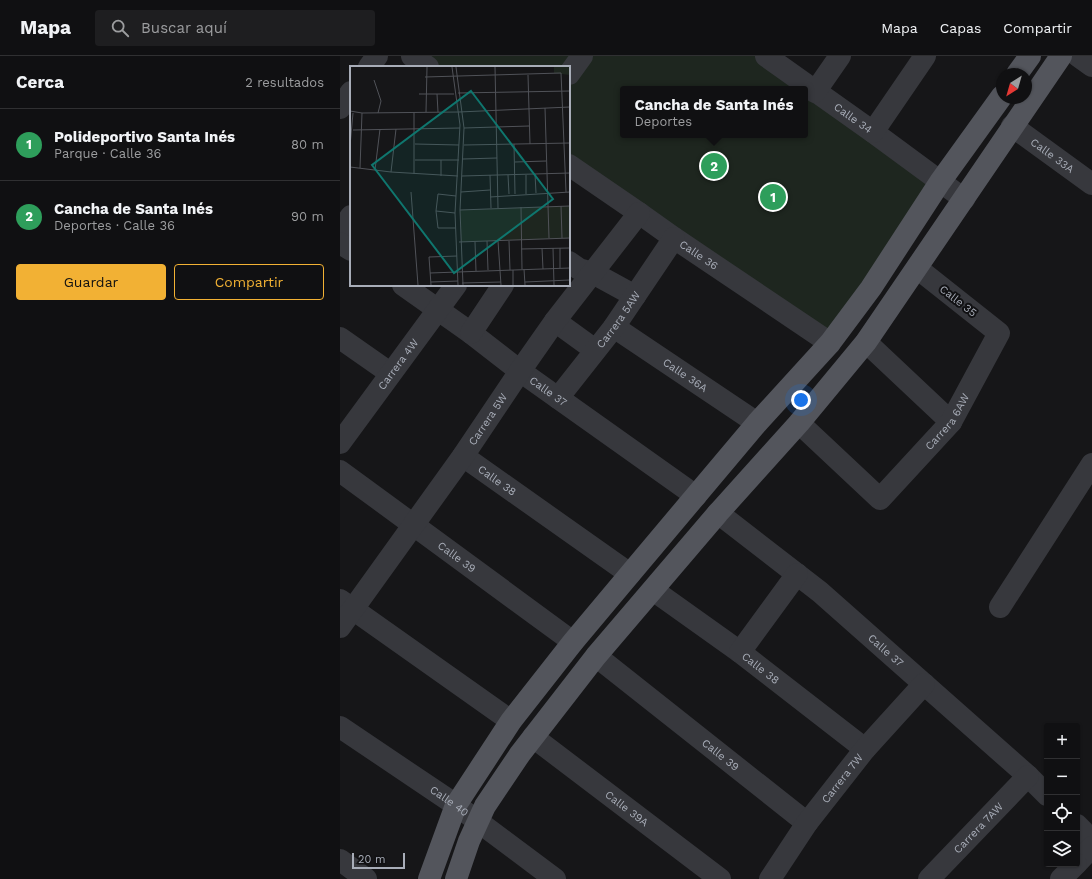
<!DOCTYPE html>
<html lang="es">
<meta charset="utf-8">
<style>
:root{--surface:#101012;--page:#1e1e20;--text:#f1f3f6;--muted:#9c9d9f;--line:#303032;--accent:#f2b134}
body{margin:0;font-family:"Work Sans",sans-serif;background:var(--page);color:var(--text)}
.controls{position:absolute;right:12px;bottom:12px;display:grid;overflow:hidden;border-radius:4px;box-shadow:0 1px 3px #0004}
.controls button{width:36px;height:36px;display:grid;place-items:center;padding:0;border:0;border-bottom:1px solid var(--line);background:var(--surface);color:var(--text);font:20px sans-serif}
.compass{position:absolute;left:656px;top:12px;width:36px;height:36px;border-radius:50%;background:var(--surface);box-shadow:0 1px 3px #0004;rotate:217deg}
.scale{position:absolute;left:12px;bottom:10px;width:53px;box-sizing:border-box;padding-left:4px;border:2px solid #a8adb8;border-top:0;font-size:11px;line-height:14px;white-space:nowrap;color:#a8adb8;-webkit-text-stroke:3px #111113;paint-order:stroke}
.you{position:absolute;left:461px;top:344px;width:14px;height:14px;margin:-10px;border:3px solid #fff;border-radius:50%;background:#1a73e8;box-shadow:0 0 0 6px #1a73e833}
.badge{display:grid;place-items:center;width:26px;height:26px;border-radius:50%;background:var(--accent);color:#fff;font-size:13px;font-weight:700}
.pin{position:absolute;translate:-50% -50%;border:2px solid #fff;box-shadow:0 1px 4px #0006}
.popup{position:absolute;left:280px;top:30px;width:188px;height:52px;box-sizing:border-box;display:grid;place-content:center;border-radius:4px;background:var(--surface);filter:drop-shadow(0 1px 3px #0005);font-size:13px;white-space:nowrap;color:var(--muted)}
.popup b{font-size:15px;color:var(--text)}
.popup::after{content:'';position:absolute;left:50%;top:100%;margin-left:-8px;border:8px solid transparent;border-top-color:var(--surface)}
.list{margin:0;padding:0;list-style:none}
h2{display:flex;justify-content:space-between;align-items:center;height:52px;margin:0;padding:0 16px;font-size:17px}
h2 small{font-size:13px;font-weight:400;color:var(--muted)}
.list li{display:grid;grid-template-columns:26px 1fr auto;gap:12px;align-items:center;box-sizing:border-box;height:72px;padding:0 16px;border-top:1px solid var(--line)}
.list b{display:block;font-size:15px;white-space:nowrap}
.list p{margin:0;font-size:13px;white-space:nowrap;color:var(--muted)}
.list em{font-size:13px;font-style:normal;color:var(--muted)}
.actions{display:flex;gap:8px;padding:12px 16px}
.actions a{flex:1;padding:9px 0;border:1px solid var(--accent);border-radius:4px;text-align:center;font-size:14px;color:var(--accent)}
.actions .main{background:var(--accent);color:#111}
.icon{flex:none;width:22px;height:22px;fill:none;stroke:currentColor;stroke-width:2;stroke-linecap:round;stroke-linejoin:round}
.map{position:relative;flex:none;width:752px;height:823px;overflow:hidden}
header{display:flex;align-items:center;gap:24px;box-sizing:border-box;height:56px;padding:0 20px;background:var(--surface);border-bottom:1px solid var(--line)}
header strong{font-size:19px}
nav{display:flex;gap:22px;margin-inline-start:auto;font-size:14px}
.search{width:280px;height:36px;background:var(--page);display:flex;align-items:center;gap:10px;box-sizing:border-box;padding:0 14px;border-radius:4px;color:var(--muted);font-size:15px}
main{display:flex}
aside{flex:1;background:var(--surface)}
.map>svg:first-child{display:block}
.green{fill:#1e261f;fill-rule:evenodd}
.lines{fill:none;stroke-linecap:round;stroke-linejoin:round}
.minor{stroke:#37383d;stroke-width:22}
.major{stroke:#53555c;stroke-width:22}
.labels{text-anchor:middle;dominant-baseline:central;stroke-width:4;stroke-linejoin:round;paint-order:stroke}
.street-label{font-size:11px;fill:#a8adb8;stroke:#111113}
.inset-road{fill:none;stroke:#505258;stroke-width:1}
.view{fill:#0f766e;fill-opacity:0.15;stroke:#0f766e;stroke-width:2}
.inset-edge{fill:none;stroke:#a8adb8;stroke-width:2}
</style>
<header>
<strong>Mapa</strong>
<div class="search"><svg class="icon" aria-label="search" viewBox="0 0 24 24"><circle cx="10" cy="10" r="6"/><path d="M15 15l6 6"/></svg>Buscar aquí</div>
<nav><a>Mapa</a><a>Capas</a><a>Compartir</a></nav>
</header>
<main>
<aside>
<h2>Cerca<small>2 resultados</small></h2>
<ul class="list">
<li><span class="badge" style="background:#2e9e5b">1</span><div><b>Polideportivo Santa Inés</b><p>Parque · Calle 36</p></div><em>80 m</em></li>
<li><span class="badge" style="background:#2e9e5b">2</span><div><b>Cancha de Santa Inés</b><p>Deportes · Calle 36</p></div><em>90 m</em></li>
</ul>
<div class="actions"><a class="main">Guardar</a><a>Compartir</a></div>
</aside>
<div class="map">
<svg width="752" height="823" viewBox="0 0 752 823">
<rect width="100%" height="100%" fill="#161618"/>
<path class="green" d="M75,0H423L599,126L490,287L229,109V11H90ZM283,33H465V79H283Z"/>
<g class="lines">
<g class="minor">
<path d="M72,0L88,11"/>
<path id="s1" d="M426,0L533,76L624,143"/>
<path d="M738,0L752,10"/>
<path d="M29,11L37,0"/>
<path d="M229,18L242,0"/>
<path d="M475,36L500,0"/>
<path d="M0,52L11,36"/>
<path id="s2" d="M672,70L752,128"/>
<path d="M533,76L585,0"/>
<path id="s3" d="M229,109L299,157L334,182L490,287"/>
<path d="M0,176L11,160"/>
<path d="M0,187L11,194"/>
<path d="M229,206L239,213L253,217L295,240"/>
<path id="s4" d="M63,229L131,277L180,315L356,440"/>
<path d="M215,265L255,294"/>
<path id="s5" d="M274,271L417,367"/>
<path d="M131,277L163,229"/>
<path d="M0,282L50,317"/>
<path d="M526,286L611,366"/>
<path id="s6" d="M218,342L274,271L334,182"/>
<path id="s7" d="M459,367L540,443L611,366L659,277L577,212"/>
<path id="s8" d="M0,387L116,229"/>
<path id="s9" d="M123,400L290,518"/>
<path id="s10" d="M0,415L233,586"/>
<path id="s11" d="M378,457L480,536L688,720L707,739"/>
<path id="s12" d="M313,534L400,596L525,693"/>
<path d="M0,544L171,665"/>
<path d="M660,551L752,408"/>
<path id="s13" d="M0,571L123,400L180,315L215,265L299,157"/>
<path d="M400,596L457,518"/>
<path id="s14" d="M256,600L467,767"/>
<path id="s15" d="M0,671L116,749L215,823"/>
<path id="s16" d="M193,681L380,823"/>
<path d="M737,769L752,784"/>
<path d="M0,804L26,823"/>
<path d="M737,807L752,791"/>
<path id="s17" d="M430,823L467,767L525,693L584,628"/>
<path id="s18" d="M589,823L688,720"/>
<path d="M721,823L736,808"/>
</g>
<path class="major" d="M677,18L690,0
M89,823L116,749L171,665L233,586L290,518L417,367L490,287L531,232L600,126L662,40
M116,823L129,785L145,750L180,698L256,600L378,457L459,367L526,286L721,0"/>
</g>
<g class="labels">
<g class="street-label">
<text stroke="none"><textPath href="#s1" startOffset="107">Calle 34</textPath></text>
<text stroke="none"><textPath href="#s2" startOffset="50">Calle 33A</textPath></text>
<text stroke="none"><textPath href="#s3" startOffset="158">Calle 36</textPath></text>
<text transform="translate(618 245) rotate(38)">Calle 35</text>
<text stroke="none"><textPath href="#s6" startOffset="99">Carrera 5AW</textPath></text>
<text stroke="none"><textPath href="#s8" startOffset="98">Carrera 4W</textPath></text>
<text stroke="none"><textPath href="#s5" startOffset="86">Calle 36A</textPath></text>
<text stroke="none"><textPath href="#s4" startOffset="180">Calle 37</textPath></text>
<text stroke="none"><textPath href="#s13" startOffset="255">Carrera 5W</textPath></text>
<text stroke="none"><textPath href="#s7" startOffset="214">Carrera 6AW</textPath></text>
<text stroke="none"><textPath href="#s9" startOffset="42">Calle 38</textPath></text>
<text stroke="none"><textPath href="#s10" startOffset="145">Calle 39</textPath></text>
<text stroke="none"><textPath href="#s11" startOffset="217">Calle 37</textPath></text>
<text stroke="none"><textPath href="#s12" startOffset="133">Calle 38</textPath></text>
<text stroke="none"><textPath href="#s14" startOffset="159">Calle 39</textPath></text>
<text stroke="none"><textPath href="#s17" startOffset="124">Carrera 7W</textPath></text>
<text stroke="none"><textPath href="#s15" startOffset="132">Calle 40</textPath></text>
<text stroke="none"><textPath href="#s16" startOffset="118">Calle 39A</textPath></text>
<text stroke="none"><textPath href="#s18" startOffset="71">Carrera 7AW</textPath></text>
</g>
</g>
<g transform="translate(10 10)">
<rect width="220" height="220" fill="#161618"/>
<path d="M204,1H220V9L204,7ZM220,140V172L111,176L110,144Z" fill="#1e261f"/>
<path class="inset-road" d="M102,1L110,59L105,147L108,219M106,1L114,62L110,144L113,219M145,1L148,142M178,9L180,78M75,11L211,7L216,126M24,14L31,35L28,47M108,27L220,25M69,28H104M87,28L88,46M195,42L199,172M0,45L12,47L109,46L220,41M76,46L77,1M114,62L179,60M3,64L110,62M65,78L109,79M164,78L165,128M114,79L220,77M0,80L3,47M113,93L147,92M65,94H109M91,94V110M165,96L196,95M0,101L41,106L108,110M10,102L12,47M25,104L30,63M41,106L46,63M64,108V46M185,108L186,127M140,109L141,142M158,109L159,128M176,109V128M112,110L220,107M61,126L68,219M111,126L140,124M140,131L220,126M211,140L212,172M171,141L172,203M110,144L220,140M86,145L105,147M106,162H88L86,145L88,128L106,130M137,175L138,204M148,175L151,219M159,175L160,204M109,176L220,172M125,176L126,205M192,182L193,203M203,182L204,219M210,182V202M171,183L220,182M174,203L175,219M163,204V219M80,207L220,202M81,216L108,215M175,216L220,214M112,217L151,216M81,219L79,191L107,190"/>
<path class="view" d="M121,25L203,133L104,207L22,99Z"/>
<rect width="220" height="220" class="inset-edge"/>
</g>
</svg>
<div class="controls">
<button>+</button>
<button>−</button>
<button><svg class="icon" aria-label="locate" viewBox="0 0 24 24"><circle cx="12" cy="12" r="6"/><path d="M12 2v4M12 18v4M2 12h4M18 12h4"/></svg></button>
<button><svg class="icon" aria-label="layers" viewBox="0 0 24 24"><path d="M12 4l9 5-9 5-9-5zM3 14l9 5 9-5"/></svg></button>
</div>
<svg class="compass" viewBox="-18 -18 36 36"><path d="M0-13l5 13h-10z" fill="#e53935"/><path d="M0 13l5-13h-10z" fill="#9c9d9f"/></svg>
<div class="scale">20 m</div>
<div class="you"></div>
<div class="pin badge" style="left:433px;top:141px;background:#2e9e5b">1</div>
<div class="pin badge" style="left:374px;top:110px;background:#2e9e5b">2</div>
<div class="popup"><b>Cancha de Santa Inés</b>Deportes</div>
</div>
</main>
